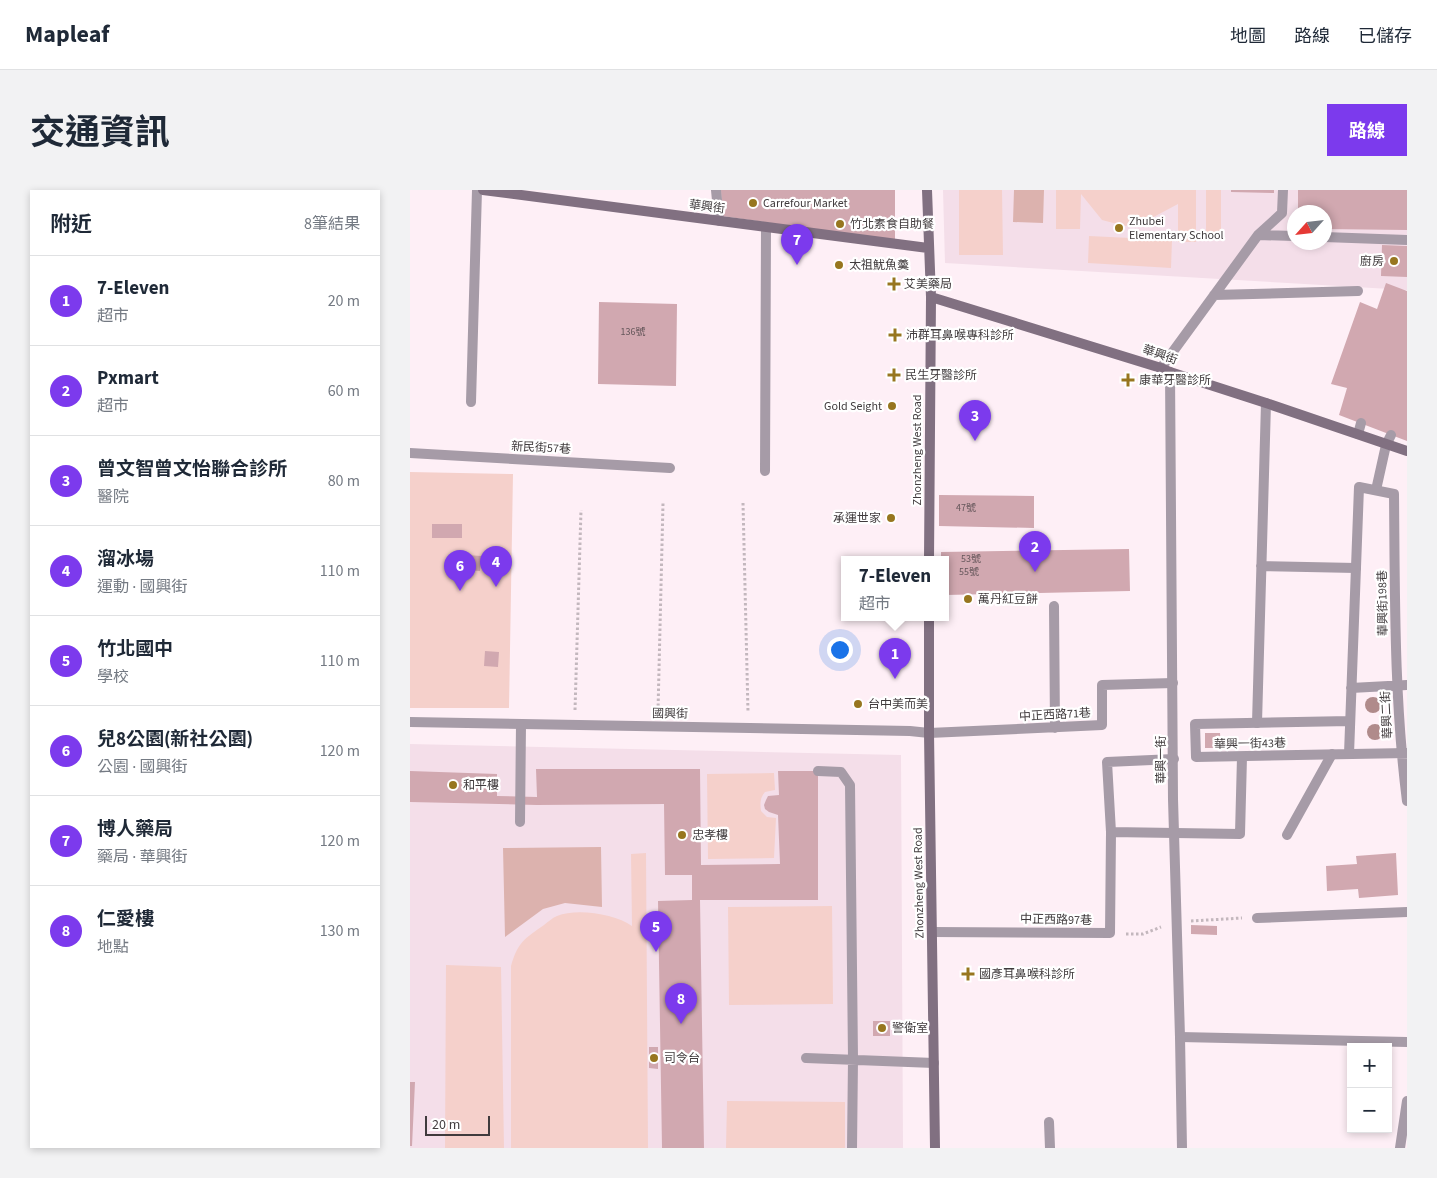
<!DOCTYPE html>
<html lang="zh-TW">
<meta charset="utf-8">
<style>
:root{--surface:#fff;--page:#f2f2f3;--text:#1f2937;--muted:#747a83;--line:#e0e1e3;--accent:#7c3aed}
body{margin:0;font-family:"Source Sans 3","Noto Sans TC",sans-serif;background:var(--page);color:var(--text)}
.controls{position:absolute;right:15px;bottom:15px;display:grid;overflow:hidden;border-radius:0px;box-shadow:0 2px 8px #0003}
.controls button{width:45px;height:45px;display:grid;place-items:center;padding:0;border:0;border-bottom:1px solid var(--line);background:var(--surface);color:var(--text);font:25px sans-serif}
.compass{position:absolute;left:877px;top:15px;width:45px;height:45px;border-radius:50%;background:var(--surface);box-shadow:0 2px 8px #0003;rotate:243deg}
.scale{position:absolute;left:15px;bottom:12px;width:65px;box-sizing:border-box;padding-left:5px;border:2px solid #403b3d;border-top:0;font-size:14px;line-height:18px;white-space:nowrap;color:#403b3d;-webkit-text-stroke:4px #fff;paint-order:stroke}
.you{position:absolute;left:429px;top:459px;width:18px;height:18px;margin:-12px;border:4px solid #fff;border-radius:50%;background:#1a73e8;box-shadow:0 0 0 8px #1a73e833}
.badge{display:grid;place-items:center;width:32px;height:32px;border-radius:50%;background:var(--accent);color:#fff;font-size:16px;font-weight:700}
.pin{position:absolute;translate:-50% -41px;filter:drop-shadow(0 1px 2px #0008)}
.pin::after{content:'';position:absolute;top:26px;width:18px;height:15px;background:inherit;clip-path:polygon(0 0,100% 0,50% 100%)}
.popup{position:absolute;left:431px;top:366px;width:108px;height:65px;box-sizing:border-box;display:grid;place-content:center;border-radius:0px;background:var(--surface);filter:drop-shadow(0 1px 4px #0005);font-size:16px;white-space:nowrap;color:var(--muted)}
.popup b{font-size:19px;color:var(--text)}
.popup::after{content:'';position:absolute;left:50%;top:100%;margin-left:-10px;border:10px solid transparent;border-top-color:var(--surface)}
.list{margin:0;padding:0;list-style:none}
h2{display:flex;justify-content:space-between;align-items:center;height:65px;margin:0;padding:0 20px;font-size:21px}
h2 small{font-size:16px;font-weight:400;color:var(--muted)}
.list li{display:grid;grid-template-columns:32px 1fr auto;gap:15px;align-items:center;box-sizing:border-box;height:90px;padding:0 20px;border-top:1px solid var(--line)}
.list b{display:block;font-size:19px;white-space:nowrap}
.list p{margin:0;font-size:16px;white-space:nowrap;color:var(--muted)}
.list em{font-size:16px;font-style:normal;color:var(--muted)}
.map{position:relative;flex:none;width:997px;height:958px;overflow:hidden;border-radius:0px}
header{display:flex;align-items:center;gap:30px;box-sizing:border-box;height:70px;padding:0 25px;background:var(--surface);border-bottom:1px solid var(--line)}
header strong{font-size:24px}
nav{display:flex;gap:28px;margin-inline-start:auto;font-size:18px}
.intro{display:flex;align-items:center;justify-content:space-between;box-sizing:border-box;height:120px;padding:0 30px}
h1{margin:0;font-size:35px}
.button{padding:12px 22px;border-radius:0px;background:var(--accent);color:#fff;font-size:18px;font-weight:700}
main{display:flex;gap:30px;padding:0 30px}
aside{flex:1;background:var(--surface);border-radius:0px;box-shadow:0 2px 8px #0003}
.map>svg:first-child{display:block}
.built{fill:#f4dee9;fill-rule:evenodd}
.green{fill:#f5d0cb}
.forest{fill:#dcb2ae}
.building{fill:#d1a8b0}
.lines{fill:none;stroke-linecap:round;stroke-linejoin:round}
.path{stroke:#c3b7bd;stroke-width:3;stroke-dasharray:2.5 2.5;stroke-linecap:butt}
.lane{stroke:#a69ba7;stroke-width:10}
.street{stroke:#a69ba7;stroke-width:10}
.secondary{stroke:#817081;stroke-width:10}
.tree{fill:#b08b8b}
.poi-dot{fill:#97761f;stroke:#fff;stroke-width:2}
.labels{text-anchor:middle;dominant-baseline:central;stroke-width:4.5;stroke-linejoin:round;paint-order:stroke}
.number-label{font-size:10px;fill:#64565a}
.poi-label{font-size:12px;fill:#403b3d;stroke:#fff;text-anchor:start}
.street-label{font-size:12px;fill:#403b3d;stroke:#fff}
</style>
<header>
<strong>Mapleaf</strong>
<nav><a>地圖</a><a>路線</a><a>已儲存</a></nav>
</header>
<div class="intro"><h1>交通資訊</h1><a class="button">路線</a></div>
<main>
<aside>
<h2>附近<small>8筆結果</small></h2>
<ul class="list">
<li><span class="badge">1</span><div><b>7-Eleven</b><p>超市</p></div><em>20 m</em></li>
<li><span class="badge">2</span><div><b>Pxmart</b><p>超市</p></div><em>60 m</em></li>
<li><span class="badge">3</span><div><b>曾文智曾文怡聯合診所</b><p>醫院</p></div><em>80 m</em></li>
<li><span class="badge">4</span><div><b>溜冰場</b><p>運動 · 國興街</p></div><em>110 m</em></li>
<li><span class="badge">5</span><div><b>竹北國中</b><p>學校</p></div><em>110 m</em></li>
<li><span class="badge">6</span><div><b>兒8公園(新社公園)</b><p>公園 · 國興街</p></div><em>120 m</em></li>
<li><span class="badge">7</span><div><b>博人藥局</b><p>藥局 · 華興街</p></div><em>120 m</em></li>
<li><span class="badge">8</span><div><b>仁愛樓</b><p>地點</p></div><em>130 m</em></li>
</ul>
</aside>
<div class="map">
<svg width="997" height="958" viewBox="0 0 997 958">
<rect width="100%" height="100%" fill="#feeff6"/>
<path class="built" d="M533,0H997V100L535,73ZM884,22H914V52H884Z
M0,554L491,565L493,958H0Z"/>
<path class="green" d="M549,0H592L593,65H549Z
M646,0H786V52H768V14L736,31L715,36L692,30L671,4L670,39H646Z
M796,0H811V47H796Z
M679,46L762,50L761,78L678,73Z
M0,282L103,284L99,518H0Z
M364,583L365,600L355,602C350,608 350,613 351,621L357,627L366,628L364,668L298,669L297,584Z
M236,663L238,958H101V776C108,752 114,749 134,735C138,732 142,728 147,726C167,718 205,724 222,736L221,664Z
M422,716L423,814L319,815L318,717Z
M36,775L91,777L94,958H35Z
M317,911L435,912V958H316Z"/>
<path class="forest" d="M604,0H634L633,33L603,32Z
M191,657L192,717L155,713L133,719L95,747L93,658Z"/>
<path class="building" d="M311,0H485V51L312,26Z
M821,0H864V3L821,2Z
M888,0H997V40L914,39V22H888Z
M972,55L997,56V87L971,86Z
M976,93L997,101V251L929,225L937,198L921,194L950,112L967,119Z
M189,112L267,114L266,196L188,194Z
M529,305L624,306V338L529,336Z
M22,334H52V348H22Z
M719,359L720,401L535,405V370H531V362Z
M57,365L71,366L70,381L56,380Z
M75,461L89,462L88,477L74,476Z
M795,543H810L811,558H795Z
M126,579H290L291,675L370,674L368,625L359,622L355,619L354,615L356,610L358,606L369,605L368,581H408V710H290L294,958H252L248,711L282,710V685H255L254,614L127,615L0,612V581L87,584V606L127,607Z
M986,663L988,705L949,708L948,699L917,701L916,676L947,674L946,666Z
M781,735L807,736V745L781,744Z
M463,831H480V846H463Z
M239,857H248V879L239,878Z
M0,892H5L2,956H0Z"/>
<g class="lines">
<path class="path" d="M333,313L338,522
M165,520L171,320
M248,521L253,313
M781,731L832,728
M716,744H733L751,737"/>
<path class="lane" d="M306,0L309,31
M848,45L884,46
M914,47L997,50
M804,105L948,101
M751,178L848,45L872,23L873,0
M61,212L67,0
M948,244L951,233
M976,255L981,245
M0,263L260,278
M355,281L356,37
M851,376L946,378
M644,416L645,538
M847,533L856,213
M519,543L692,535V495L763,493
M408,581L431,582L440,595L443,869L442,958
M110,632L111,534
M701,642L697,572L764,569
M877,645L922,564
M847,728L997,722
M522,742L700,743L701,642L830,644L832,567
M770,847L997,852
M396,868L524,873
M639,932L640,958"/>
<path class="street" d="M760,182L763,609L770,847L772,958
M966,300L976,255
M941,498L997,495
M940,531L785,534L786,567L997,563
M0,532L500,541L519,543
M939,564L949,297L984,304C985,407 984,509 997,611
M990,958L997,911"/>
<path class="secondary" d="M73,0L518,58
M517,0L521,107L519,370
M521,107L751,178L760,182L856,213L997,261
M519,428V543L525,958"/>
</g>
<g class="tree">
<circle cx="963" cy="515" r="8"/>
<circle cx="965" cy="542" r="8"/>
</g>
<g class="poi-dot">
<circle cx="343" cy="13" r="5"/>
<circle cx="430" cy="34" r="5"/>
<circle cx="709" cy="38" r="5"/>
<circle cx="984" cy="71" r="5"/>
<circle cx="429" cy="75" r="5"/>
<path d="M481.5 86.5h5v5h5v5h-5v5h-5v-5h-5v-5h5z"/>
<path d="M482.5 137.5h5v5h5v5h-5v5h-5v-5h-5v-5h5z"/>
<path d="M481.5 177.5h5v5h5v5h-5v5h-5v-5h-5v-5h5z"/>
<path d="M715.5 182.5h5v5h5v5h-5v5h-5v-5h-5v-5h5z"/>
<circle cx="482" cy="216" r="5"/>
<circle cx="481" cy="328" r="5"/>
<circle cx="558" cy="409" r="5"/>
<circle cx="448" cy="514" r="5"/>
<circle cx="43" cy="595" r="5"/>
<circle cx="272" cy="645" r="5"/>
<path d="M555.5 776.5h5v5h5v5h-5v5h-5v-5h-5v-5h5z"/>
<circle cx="472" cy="838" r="5"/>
<circle cx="244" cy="868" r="5"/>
</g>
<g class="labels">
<g class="number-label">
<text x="223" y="142">136號</text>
<text x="556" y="318">47號</text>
<text x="561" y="369">53號</text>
<text x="559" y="382">55號</text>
</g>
<g class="poi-label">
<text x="353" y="13">Carrefour Market</text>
<text x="719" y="31">Zhubei<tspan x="719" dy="14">Elementary School</tspan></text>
<text x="440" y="34">竹北素食自助餐</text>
<text x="974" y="71" text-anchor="end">廚房</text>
<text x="439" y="75">太祖魷魚羮</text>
<text x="494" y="94">艾美藥局</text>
<text x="496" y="145">沛群耳鼻喉專科診所</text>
<text x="495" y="185">民生牙醫診所</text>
<text x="729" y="190">康華牙醫診所</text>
<text x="472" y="216" text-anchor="end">Gold Seight</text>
<text x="471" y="328" text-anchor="end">承運世家</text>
<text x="568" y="409">萬丹紅豆餅</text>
<text x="458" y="514">台中美而美</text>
<text x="53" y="595">和平樓</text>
<text x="282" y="645">忠孝樓</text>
<text x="569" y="784">國彥耳鼻喉科診所</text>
<text x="482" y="838">警衛室</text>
<text x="254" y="868">司令台</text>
</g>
<g class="street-label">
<text transform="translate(297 17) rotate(7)">華興街</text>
<text transform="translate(750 165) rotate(19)">華興街</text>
<text transform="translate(131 258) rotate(3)">新民街57巷</text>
<text transform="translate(507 260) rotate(-90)">Zhonzheng West Road</text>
<text transform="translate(973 413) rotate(-91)">華興街198巷</text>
<text transform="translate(260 524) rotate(1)">國興街</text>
<text transform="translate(645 525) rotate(-3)">中正西路71巷</text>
<text transform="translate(977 525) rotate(-93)">華興二街</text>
<text transform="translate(840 554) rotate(-1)">華興一街43巷</text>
<text transform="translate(751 570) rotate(-90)">華興一街</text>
<text transform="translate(509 693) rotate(-91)">Zhonzheng West Road</text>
<text transform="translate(646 730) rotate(1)">中正西路97巷</text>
</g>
</g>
</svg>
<div class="controls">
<button>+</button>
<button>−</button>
</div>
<svg class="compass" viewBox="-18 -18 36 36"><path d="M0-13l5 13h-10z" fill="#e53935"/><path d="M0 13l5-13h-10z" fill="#747a83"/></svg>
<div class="scale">20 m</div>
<div class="you"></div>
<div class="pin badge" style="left:485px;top:489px">1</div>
<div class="popup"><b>7-Eleven</b>超市</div>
<div class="pin badge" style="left:625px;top:382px">2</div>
<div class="pin badge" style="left:565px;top:251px">3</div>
<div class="pin badge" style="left:86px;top:397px">4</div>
<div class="pin badge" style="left:246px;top:762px">5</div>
<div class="pin badge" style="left:50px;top:401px">6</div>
<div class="pin badge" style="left:387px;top:75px">7</div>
<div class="pin badge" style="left:271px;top:834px">8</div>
</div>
</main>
